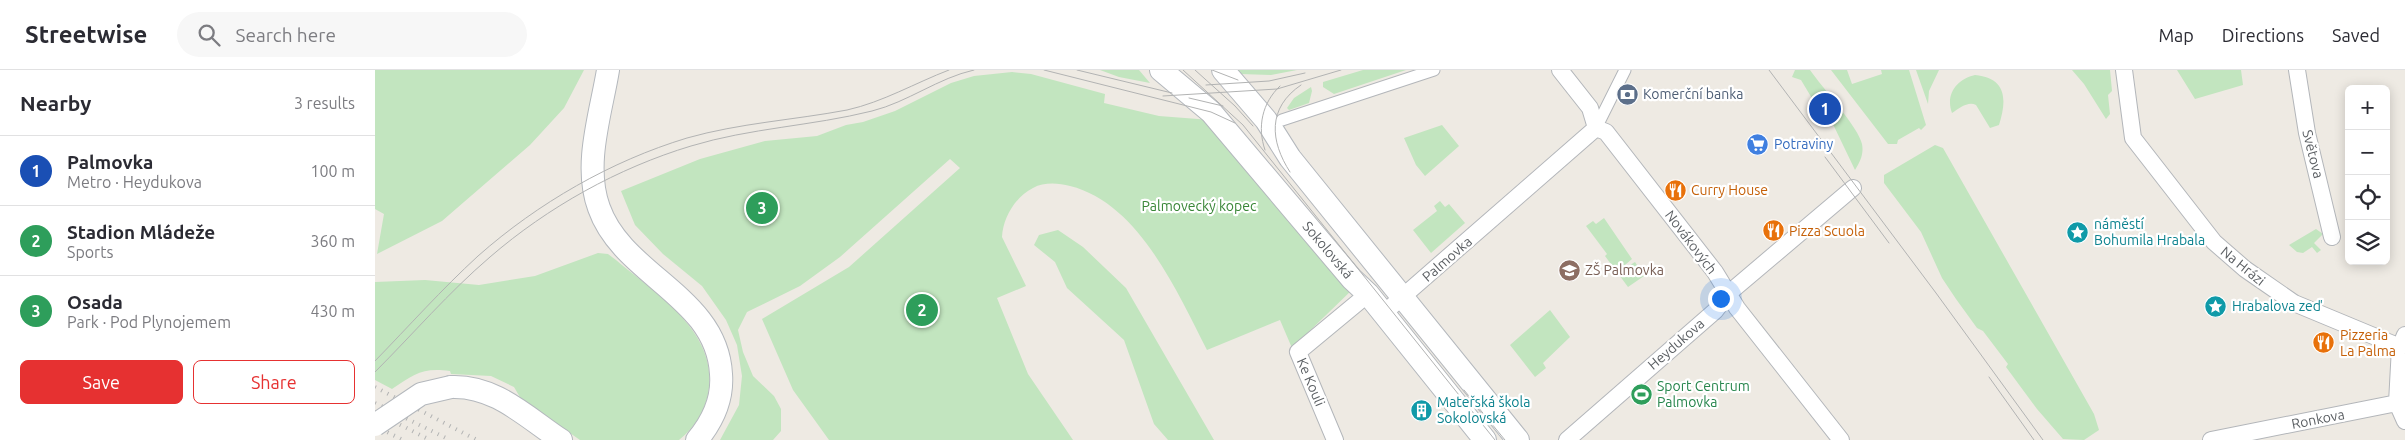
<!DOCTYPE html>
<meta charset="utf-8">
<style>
:root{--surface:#fff;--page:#f7f7f7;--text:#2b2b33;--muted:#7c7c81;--line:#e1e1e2;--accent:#e63131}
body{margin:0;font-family:Ubuntu,sans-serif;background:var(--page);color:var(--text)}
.controls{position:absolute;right:15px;top:15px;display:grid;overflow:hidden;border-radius:8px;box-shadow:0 2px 12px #0003}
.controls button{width:45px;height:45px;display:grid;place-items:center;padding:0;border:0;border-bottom:1px solid var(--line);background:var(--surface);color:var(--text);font:25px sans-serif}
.you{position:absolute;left:1345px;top:228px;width:18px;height:18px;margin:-12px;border:4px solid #fff;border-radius:50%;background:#1a73e8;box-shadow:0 0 0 8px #1a73e833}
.badge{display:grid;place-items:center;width:32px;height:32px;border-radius:50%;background:var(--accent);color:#fff;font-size:16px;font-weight:700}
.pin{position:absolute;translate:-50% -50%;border:2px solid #fff;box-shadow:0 1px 5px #0006}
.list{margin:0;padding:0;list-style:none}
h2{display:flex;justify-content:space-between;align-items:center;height:65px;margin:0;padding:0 20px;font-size:21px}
h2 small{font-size:16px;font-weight:400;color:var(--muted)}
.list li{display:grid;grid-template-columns:32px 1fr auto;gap:15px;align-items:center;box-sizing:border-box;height:70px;padding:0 20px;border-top:1px solid var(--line)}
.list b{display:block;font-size:19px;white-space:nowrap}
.list p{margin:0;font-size:16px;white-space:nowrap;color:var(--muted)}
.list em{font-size:16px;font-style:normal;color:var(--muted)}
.actions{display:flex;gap:10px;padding:15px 20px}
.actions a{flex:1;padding:11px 0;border:1px solid var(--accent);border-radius:8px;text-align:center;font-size:18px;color:var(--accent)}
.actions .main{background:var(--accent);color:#fff}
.icon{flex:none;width:28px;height:28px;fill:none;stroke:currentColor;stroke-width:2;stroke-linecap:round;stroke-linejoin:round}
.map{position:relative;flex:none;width:2030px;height:370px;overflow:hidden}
header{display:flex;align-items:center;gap:30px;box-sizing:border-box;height:70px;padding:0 25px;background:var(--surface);border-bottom:1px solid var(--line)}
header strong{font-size:24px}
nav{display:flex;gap:28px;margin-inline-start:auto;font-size:18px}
.search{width:350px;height:45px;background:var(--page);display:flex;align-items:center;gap:12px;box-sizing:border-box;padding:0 18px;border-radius:28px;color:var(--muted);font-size:19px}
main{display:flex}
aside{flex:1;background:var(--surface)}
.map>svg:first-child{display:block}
.green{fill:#c2e5bf}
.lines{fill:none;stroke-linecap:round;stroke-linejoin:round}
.pedestrian-casing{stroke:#b3b6ba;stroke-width:13}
.minor-casing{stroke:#b3b6ba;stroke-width:18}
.secondary-casing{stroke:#b4b8bd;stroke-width:24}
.pedestrian{stroke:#fff;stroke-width:11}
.minor{stroke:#fff;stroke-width:16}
.secondary{stroke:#fff;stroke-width:22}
.tram{stroke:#b2b3b3;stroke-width:1}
.rail{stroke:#b2b3b3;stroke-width:4;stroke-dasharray:1 6;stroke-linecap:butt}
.secondary-bridge-casing{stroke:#b4b8bd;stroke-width:24;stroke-linecap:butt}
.secondary-bridge{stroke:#fff;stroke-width:22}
.labels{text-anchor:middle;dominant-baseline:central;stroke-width:4.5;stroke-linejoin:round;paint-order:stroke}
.service-label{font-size:14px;fill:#4e5e75;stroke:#fff;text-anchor:start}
.shop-label{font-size:14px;fill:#366cbe;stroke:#fff;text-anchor:start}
.street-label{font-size:14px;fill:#5b5f63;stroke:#fff}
.food-label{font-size:14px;fill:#c56008;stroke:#fff;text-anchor:start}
.park-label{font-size:14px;fill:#398637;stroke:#fff}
.culture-label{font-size:14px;fill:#0d838f;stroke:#fff;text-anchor:start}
.education-label{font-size:14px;fill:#785e54;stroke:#fff;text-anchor:start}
.leisure-label{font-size:14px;fill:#27864d;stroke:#fff;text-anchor:start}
</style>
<header>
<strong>Streetwise</strong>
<div class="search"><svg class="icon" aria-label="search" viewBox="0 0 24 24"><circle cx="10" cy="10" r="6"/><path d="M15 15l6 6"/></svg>Search here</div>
<nav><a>Map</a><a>Directions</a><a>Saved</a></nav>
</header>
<main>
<aside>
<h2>Nearby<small>3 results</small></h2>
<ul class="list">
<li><span class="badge" style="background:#1a4fb4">1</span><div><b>Palmovka</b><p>Metro · Heydukova</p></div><em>100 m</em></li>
<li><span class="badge" style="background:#2e9e5b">2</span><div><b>Stadion Mládeže</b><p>Sports</p></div><em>360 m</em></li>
<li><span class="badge" style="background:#2e9e5b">3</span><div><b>Osada</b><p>Park · Pod Plynojemem</p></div><em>430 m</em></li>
</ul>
<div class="actions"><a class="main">Save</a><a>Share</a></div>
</aside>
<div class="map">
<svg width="2030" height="370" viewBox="0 0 2030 370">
<rect width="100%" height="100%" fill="#eeeae3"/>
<path class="green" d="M0,0H209L189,38L155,75L67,151L2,184L9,144L0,139Z
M725,0H764L775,13L744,7Z
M861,0H922L896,5L865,4Z
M988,0H1031L959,24L948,17V12Z
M1420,0H1435C1446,16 1484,58 1487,74C1489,84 1485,92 1480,100L1456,50L1447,45L1426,10L1417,7Z
M1456,0H1472L1477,14L1507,4L1506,0H1534L1551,55L1546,60L1544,58L1523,70L1522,74H1513Z
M1541,0H1564L1554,21L1553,34Z
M1697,0H1735L1737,21L1733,25L1735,44L1731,49L1709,14Z
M1802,0H1866L1868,15L1820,29Z
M637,2L656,4L730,24L729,33L784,46L836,50L980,217L917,278L905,250L832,280C802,222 764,133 695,116C683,113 669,112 658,118C640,127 628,148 627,167L651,216L622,228L653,304L698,370H454L418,320L387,249L474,197L585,98L575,89L465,187L425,216L372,242L363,260L368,282L378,306L399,326L406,339V361L398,370H345L364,335L367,306L362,275L351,250L327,216L288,184L260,155L246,121L325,89L390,71L442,66L471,55L488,52L520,41L576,13L599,6Z
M1600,5C1632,8 1632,30 1624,55L1615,58L1601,35C1593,31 1585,38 1577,43C1570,24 1582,9 1600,5Z
M936,17L937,21L934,33L914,40L912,38L919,28Z
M1067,55L1084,76L1050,106L1041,95L1029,68Z
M1560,75L1568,78L1719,344L1724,360L1709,370L1688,369L1662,339L1631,297L1633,294L1608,261L1602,258L1581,229L1567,208L1546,162L1509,113V105Z
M1065,131L1070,137L1074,134L1090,153L1056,183L1038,160L1062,141L1059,136Z
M1229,148L1257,189L1250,195L1252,197L1260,192L1269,206L1253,217L1230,186L1232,184L1211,156L1218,151L1221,154Z
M1941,159L1948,164L1939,173L1946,180L1942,183L1937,177L1928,183L1922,182L1914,175Z
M683,160L708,177L751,218L839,370H793L779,354L749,270L692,218L680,192L659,175L664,165Z
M223,183L233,184L241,190C280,223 341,260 334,318C331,340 321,356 304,370H205L146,329L139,317L116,306L76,304L75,301C48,297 39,304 17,319L0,310V212L50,210L104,215L160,206Z
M1175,240L1195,267L1168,293L1171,298L1160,307L1135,275Z"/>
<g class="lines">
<defs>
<path id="pedestrian" d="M907,50L1059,0
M1221,58L1250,0"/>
<path id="minor" d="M1185,0L1215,38L1221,58
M1749,0L1758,68L1839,172L1870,199L1919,233L2025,277
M1922,0L1932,63L1957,167
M1221,58L1231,62L1340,202L1362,238L1466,370
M1009,243L1221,58
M2030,265L2025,277L2022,333L2030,351
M960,370L923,282L993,224
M1192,370L1340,241L1354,223L1478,118
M1836,370L2022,333"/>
<path id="secondary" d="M233,0C226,43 208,95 224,138C248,206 342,226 346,304C348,329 337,352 322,370
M786,0L836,42L977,209L993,224L1110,370
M848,0L891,50L915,88L1143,370
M76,317C120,315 151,347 186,370"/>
</defs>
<use href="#pedestrian" class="pedestrian-casing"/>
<use href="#minor" class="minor-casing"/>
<use href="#secondary" class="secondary-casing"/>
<use href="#pedestrian" class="pedestrian"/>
<use href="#minor" class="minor"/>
<use href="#secondary" class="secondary"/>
<path class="tram" d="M669,0L836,42L860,53
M702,0L797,23
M808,0L868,55L1120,370
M820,0L860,36L878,56
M837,0L863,10
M1394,0L1561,223L1668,370
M831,15L894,11L930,3
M788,26L902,19L966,0
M814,28L848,36
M890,80C882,57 887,33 905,16
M1450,87L1514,173
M915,102C895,71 892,38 926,15
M0,291C34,256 67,219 103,186C163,133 236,91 312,68C365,53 419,50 472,40C508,32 540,13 574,0
M0,302C38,264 74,222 115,187C173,137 243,98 316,76C375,58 437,56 497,41C533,32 563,8 599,0
M1614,307L1659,370
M1089,320L1130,370"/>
<path class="rail" d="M0,317L102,370
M0,333L75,370
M0,342L55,370
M0,356L28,370"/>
<defs>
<path id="secondary-bridge" d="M0,355L46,324L76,317"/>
</defs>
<use href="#secondary-bridge" class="secondary-bridge-casing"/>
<use href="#secondary-bridge" class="secondary-bridge"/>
</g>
<defs>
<symbol id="bank-disc" viewBox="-11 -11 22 22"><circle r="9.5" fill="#5c6f8a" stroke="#fff"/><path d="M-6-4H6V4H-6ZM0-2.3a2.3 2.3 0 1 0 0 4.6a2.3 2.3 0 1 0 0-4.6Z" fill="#fff"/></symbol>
<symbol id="supermarket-disc" viewBox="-11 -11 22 22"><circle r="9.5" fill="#3f7fe0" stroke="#fff"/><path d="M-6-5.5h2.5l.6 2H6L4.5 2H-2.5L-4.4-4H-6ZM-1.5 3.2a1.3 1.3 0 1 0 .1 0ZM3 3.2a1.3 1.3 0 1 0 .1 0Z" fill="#fff"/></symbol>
<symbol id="restaurant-disc" viewBox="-11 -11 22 22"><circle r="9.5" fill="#e8710a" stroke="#fff"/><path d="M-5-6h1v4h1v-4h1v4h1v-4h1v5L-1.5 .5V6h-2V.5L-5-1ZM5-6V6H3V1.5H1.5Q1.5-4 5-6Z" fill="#fff"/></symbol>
<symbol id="sight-disc" viewBox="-11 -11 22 22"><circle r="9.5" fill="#0f9aa8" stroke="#fff"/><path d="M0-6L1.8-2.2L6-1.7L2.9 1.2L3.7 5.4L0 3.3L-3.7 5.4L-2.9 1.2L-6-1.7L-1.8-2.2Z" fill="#fff"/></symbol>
<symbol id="school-disc" viewBox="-11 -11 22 22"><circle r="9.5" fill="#8d6e63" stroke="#fff"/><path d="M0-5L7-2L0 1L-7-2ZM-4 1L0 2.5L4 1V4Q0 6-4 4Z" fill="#fff"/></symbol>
<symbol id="stadium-disc" viewBox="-11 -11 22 22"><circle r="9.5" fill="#2e9e5b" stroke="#fff"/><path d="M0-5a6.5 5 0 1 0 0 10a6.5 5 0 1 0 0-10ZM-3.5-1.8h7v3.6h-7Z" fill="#fff"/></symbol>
<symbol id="building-disc" viewBox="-11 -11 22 22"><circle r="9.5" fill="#0f9aa8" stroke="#fff"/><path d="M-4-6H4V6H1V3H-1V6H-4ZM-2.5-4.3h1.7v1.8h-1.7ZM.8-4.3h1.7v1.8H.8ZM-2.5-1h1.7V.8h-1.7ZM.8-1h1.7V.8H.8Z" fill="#fff"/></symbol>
</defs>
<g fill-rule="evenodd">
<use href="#bank-disc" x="1240" y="12" width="25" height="25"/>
<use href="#supermarket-disc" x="1370" y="62" width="25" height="25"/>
<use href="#restaurant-disc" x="1288" y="108" width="25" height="25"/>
<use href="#restaurant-disc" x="1386" y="148" width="25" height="25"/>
<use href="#sight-disc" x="1690" y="150" width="25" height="25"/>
<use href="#school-disc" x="1182" y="188" width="25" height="25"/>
<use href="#sight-disc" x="1828" y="224" width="25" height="25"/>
<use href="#restaurant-disc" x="1936" y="260" width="25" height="25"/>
<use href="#stadium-disc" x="1254" y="312" width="25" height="25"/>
<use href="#building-disc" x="1034" y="328" width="25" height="25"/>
</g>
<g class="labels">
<g class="service-label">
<text x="1268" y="24">Komerční banka</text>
</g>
<g class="shop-label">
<text x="1399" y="74">Potraviny</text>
</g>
<g class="street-label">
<text transform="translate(1938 84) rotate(76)">Světova</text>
<text transform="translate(1316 172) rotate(53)">Novákových</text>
<text transform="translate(953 180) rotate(50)">Sokolovská</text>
<text transform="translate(1072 189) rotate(-41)">Palmovka</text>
<text transform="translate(1868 196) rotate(39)">Na Hrázi</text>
<text transform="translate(1301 274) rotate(-41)">Heydukova</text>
<text transform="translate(936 312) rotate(67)">Ke Kouli</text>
<text transform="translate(1943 349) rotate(-11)">Ronkova</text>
</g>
<g class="food-label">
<text x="1316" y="120">Curry House</text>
<text x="1414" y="161">Pizza Scuola</text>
<text x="1965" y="265">Pizzeria<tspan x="1965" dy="16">La Palma</tspan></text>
</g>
<g class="park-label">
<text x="824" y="136">Palmovecký kopec</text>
</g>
<g class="culture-label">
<text x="1719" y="154">náměstí<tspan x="1719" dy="16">Bohumila Hrabala</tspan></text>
<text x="1857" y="236">Hrabalova zeď</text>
<text x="1062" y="332">Mateřská škola<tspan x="1062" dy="16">Sokolovská</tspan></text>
</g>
<g class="education-label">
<text x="1210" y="200">ZŠ Palmovka</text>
</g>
<g class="leisure-label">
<text x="1282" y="316">Sport Centrum<tspan x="1282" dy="16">Palmovka</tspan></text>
</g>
</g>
</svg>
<div class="controls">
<button>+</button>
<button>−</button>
<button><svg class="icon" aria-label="locate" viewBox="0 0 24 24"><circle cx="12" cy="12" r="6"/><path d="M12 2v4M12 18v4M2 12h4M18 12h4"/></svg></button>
<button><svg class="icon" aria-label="layers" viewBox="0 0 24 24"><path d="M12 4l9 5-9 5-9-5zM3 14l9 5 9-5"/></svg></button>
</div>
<div class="you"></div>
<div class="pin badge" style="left:1450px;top:39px;background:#1a4fb4">1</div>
<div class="pin badge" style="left:547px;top:240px;background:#2e9e5b">2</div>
<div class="pin badge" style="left:387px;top:138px;background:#2e9e5b">3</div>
</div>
</main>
